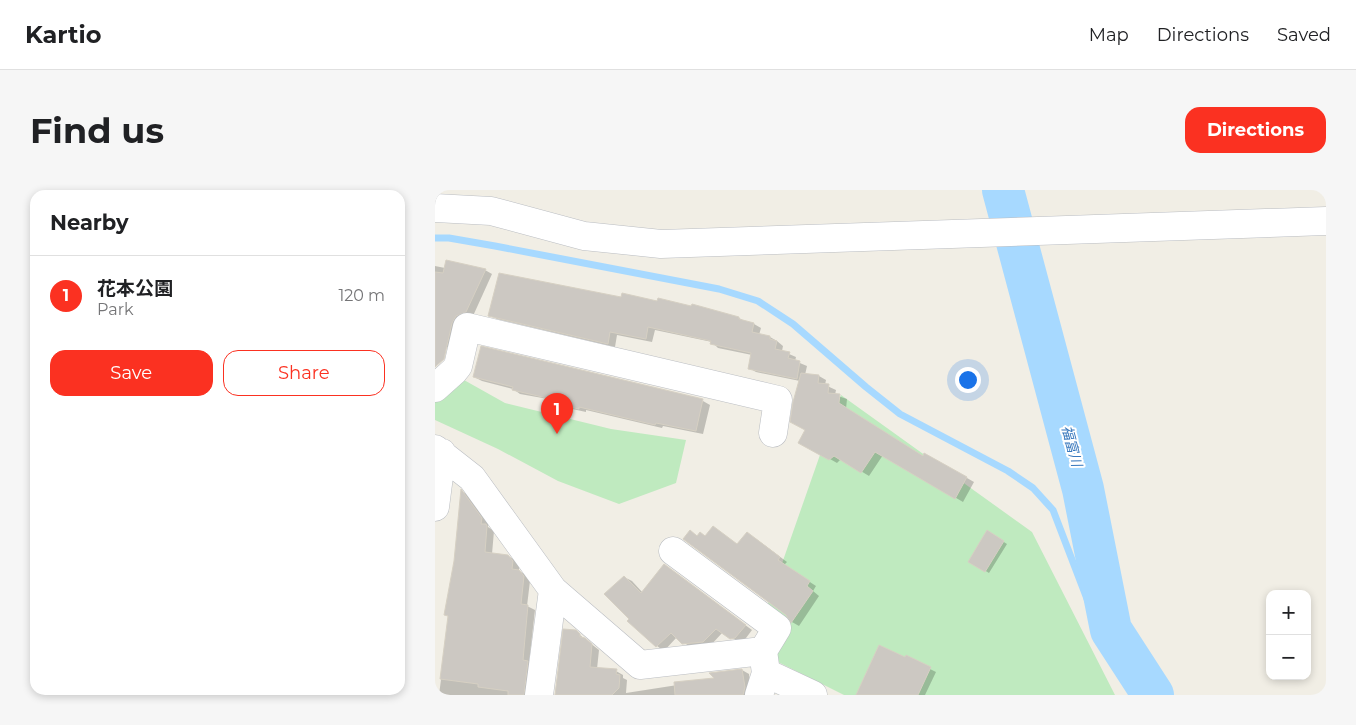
<!DOCTYPE html>
<meta charset="utf-8">
<style>
:root{--surface:#fff;--page:#f6f6f6;--text:#202124;--muted:#757577;--line:#e0e0e0;--accent:#fb3121}
body{margin:0;font-family:Montserrat,"Noto Sans JP",sans-serif;background:var(--page);color:var(--text)}
.controls{position:absolute;right:15px;bottom:15px;display:grid;overflow:hidden;border-radius:10px;box-shadow:0 2px 8px #0003}
.controls button{width:45px;height:45px;display:grid;place-items:center;padding:0;border:0;border-bottom:1px solid var(--line);background:var(--surface);color:var(--text);font:25px sans-serif}
.you{position:absolute;left:532px;top:189px;width:18px;height:18px;margin:-12px;border:4px solid #fff;border-radius:50%;background:#1a73e8;box-shadow:0 0 0 8px #1a73e833}
.badge{display:grid;place-items:center;width:32px;height:32px;border-radius:50%;background:var(--accent);color:#fff;font-size:16px;font-weight:700}
.pin{position:absolute;translate:-50% -41px;filter:drop-shadow(0 1px 2px #0008)}
.pin::after{content:'';position:absolute;top:26px;width:18px;height:15px;background:inherit;clip-path:polygon(0 0,100% 0,50% 100%)}
.list{margin:0;padding:0;list-style:none}
h2{display:flex;justify-content:space-between;align-items:center;height:65px;margin:0;padding:0 20px;font-size:21px}
h2 small{font-size:16px;font-weight:400;color:var(--muted)}
.list li{display:grid;grid-template-columns:32px 1fr auto;gap:15px;align-items:center;box-sizing:border-box;height:80px;padding:0 20px;border-top:1px solid var(--line)}
.list b{display:block;font-size:19px;white-space:nowrap}
.list p{margin:0;font-size:16px;white-space:nowrap;color:var(--muted)}
.list em{font-size:16px;font-style:normal;color:var(--muted)}
.actions{display:flex;gap:10px;padding:15px 20px}
.actions a{flex:1;padding:11px 0;border:1px solid var(--accent);border-radius:15px;text-align:center;font-size:18px;color:var(--accent)}
.actions .main{background:var(--accent);color:#fff}
.map{position:relative;flex:none;width:891px;height:505px;overflow:hidden;border-radius:15px}
header{display:flex;align-items:center;gap:30px;box-sizing:border-box;height:70px;padding:0 25px;background:var(--surface);border-bottom:1px solid var(--line)}
header strong{font-size:24px}
nav{display:flex;gap:28px;margin-inline-start:auto;font-size:18px}
.intro{display:flex;align-items:center;justify-content:space-between;box-sizing:border-box;height:120px;padding:0 30px}
h1{margin:0;font-size:35px}
.button{padding:12px 22px;border-radius:15px;background:var(--accent);color:#fff;font-size:18px;font-weight:700}
main{display:flex;gap:30px;padding:0 30px}
aside{flex:1;background:var(--surface);border-radius:15px;box-shadow:0 2px 8px #0003}
.map>svg:first-child{display:block}
.green{fill:#bfeabf}
.shadow{fill:#0003}
.lines{fill:none;stroke-linecap:round;stroke-linejoin:round}
.stream{stroke:#a7d9ff;stroke-width:7}
.river{stroke:#a7d9ff;stroke-width:42}
.building{fill:#ccc8c2;stroke:#d6d0c3}
.minor-casing{stroke:#babdc2;stroke-width:29}
.minor{stroke:#fff;stroke-width:28}
.labels{text-anchor:middle;dominant-baseline:central;stroke-width:4;stroke-linejoin:round;paint-order:stroke}
.water-label{font-size:14px;font-style:italic;fill:#3878bd;stroke:#fff}
</style>
<header>
<strong>Kartio</strong>
<nav><a>Map</a><a>Directions</a><a>Saved</a></nav>
</header>
<div class="intro"><h1>Find us</h1><a class="button">Directions</a></div>
<main>
<aside>
<h2>Nearby<small></small></h2>
<ul class="list">
<li><span class="badge">1</span><div><b>花本公園</b><p>Park</p></div><em>120 m</em></li>
</ul>
<div class="actions"><a class="main">Save</a><a>Share</a></div>
</aside>
<div class="map">
<svg width="891" height="505" viewBox="0 0 891 505">
<rect width="100%" height="100%" fill="#f1eee5"/>
<path class="green" d="M4,176L70,213L176,239L251,250L241,293L184,314L123,291L63,259L0,230V193Z
M406,205L597,342L680,505H409L317,459Z"/>
<path class="shadow" d="M0,76L10,78L50,80L57,84L38,126L19,159L0,154Z
M187,109L304,128L311,132L319,134L326,138L324,145L335,147L342,151L348,156L347,161L361,167L360,171L372,176L370,185L384,186L391,190L390,195L401,200L400,205L412,209L411,219L488,267L490,264L539,292L528,312L448,265L434,286L406,269L402,273L365,252L372,240L365,191L321,182L314,178L317,165L283,158L277,152L220,140L217,152L182,145L180,157L62,129L55,125Z
M47,158L268,211L275,215L268,244L228,236L227,238L151,220V222L119,215L112,211L113,209L85,204L78,199L47,191L39,187Z
M27,301L33,305L53,333V337L59,341L57,364L73,366L80,370L84,376V381L91,385L95,391L92,416L100,420L94,473L99,476L96,505H4L14,427Z
M255,342L263,346L303,355L320,348L352,372L349,375L381,396L378,401L384,406L364,436L357,432L352,425Z
M553,342L572,354L554,383L535,371Z
M229,375L317,440L308,452H304L288,442L275,456L256,458L242,447L229,461L222,456L196,429L189,387L197,391L208,403Z
M141,442L164,460L162,479L181,481L188,485V488L192,490L191,503L281,489L307,480L314,484L316,505H121Z
M471,467L501,482L490,505H423Z"/>
<g class="lines">
<path class="stream" d="M0,48H14L60,56L284,99L323,111L358,134L431,197L465,224L573,281L598,298L618,320L654,414L676,440"/>
<path class="river" d="M568,0L648,299L676,440L718,505"/>
</g>
<path class="building" d="M11,70L51,79L31,122L21,126L17,133L9,169L0,177V82L8,83Z
M64,83L186,107L187,103L222,111L223,108L256,116L257,114L304,127V129L319,133L317,142L335,146V149L342,151L340,159L355,162L353,168L365,171L362,189L313,179L316,163L275,154L276,151L213,137L211,149L175,142L173,154L53,126Z
M46,156L268,209L261,241L221,233L220,235L144,217V219L111,212L112,208L77,200L78,197L38,187Z
M366,183L384,185L383,193L394,194L393,203L405,204L404,213L488,266L489,263L532,287L520,309L440,262L426,283L399,266L394,270L363,253L370,240L355,232L358,212Z
M26,299L47,328L46,334H51L52,336L50,362L73,365L78,371L77,379L84,380L89,386L86,414L93,415L88,470L93,471L89,505H73V501L43,497V494L5,489L13,426L9,425L19,371Z
M278,336L302,354L312,342L345,367L343,370L375,391L372,396L378,401L356,433L351,425L248,349L255,340L262,346L265,342L270,346Z
M552,340L569,351L550,382L533,372Z
M229,374L311,435L300,448L295,449L281,439L268,452L247,454L236,443L221,457L192,431L194,429L169,404L189,386L206,403Z
M128,439L141,440L145,444V447L150,448L157,454L155,477L182,479L181,484L185,485L184,498L177,505H120Z
M444,455L470,467L471,465L496,477L483,505H421Z
M307,479L310,497L308,505H240L239,492L279,488L274,483Z"/>
<g class="lines">
<defs>
<path id="minor" d="M0,18L56,21L149,46L226,54L891,31
M0,198L19,181L23,176L32,137L343,210L338,243
M0,259L37,288L118,400L205,475L328,461
M0,317L7,263
M238,361L342,438L328,461L331,483L324,505
M331,483L378,505
M104,505L118,400"/>
</defs>
<use href="#minor" class="minor-casing"/>
<use href="#minor" class="minor"/>
</g>
<g class="labels">
<g class="water-label">
<text transform="translate(637 256) rotate(75)">福富川</text>
</g>
</g>
</svg>
<div class="controls">
<button>+</button>
<button>−</button>
</div>
<div class="you"></div>
<div class="pin badge" style="left:122px;top:244px">1</div>
</div>
</main>
